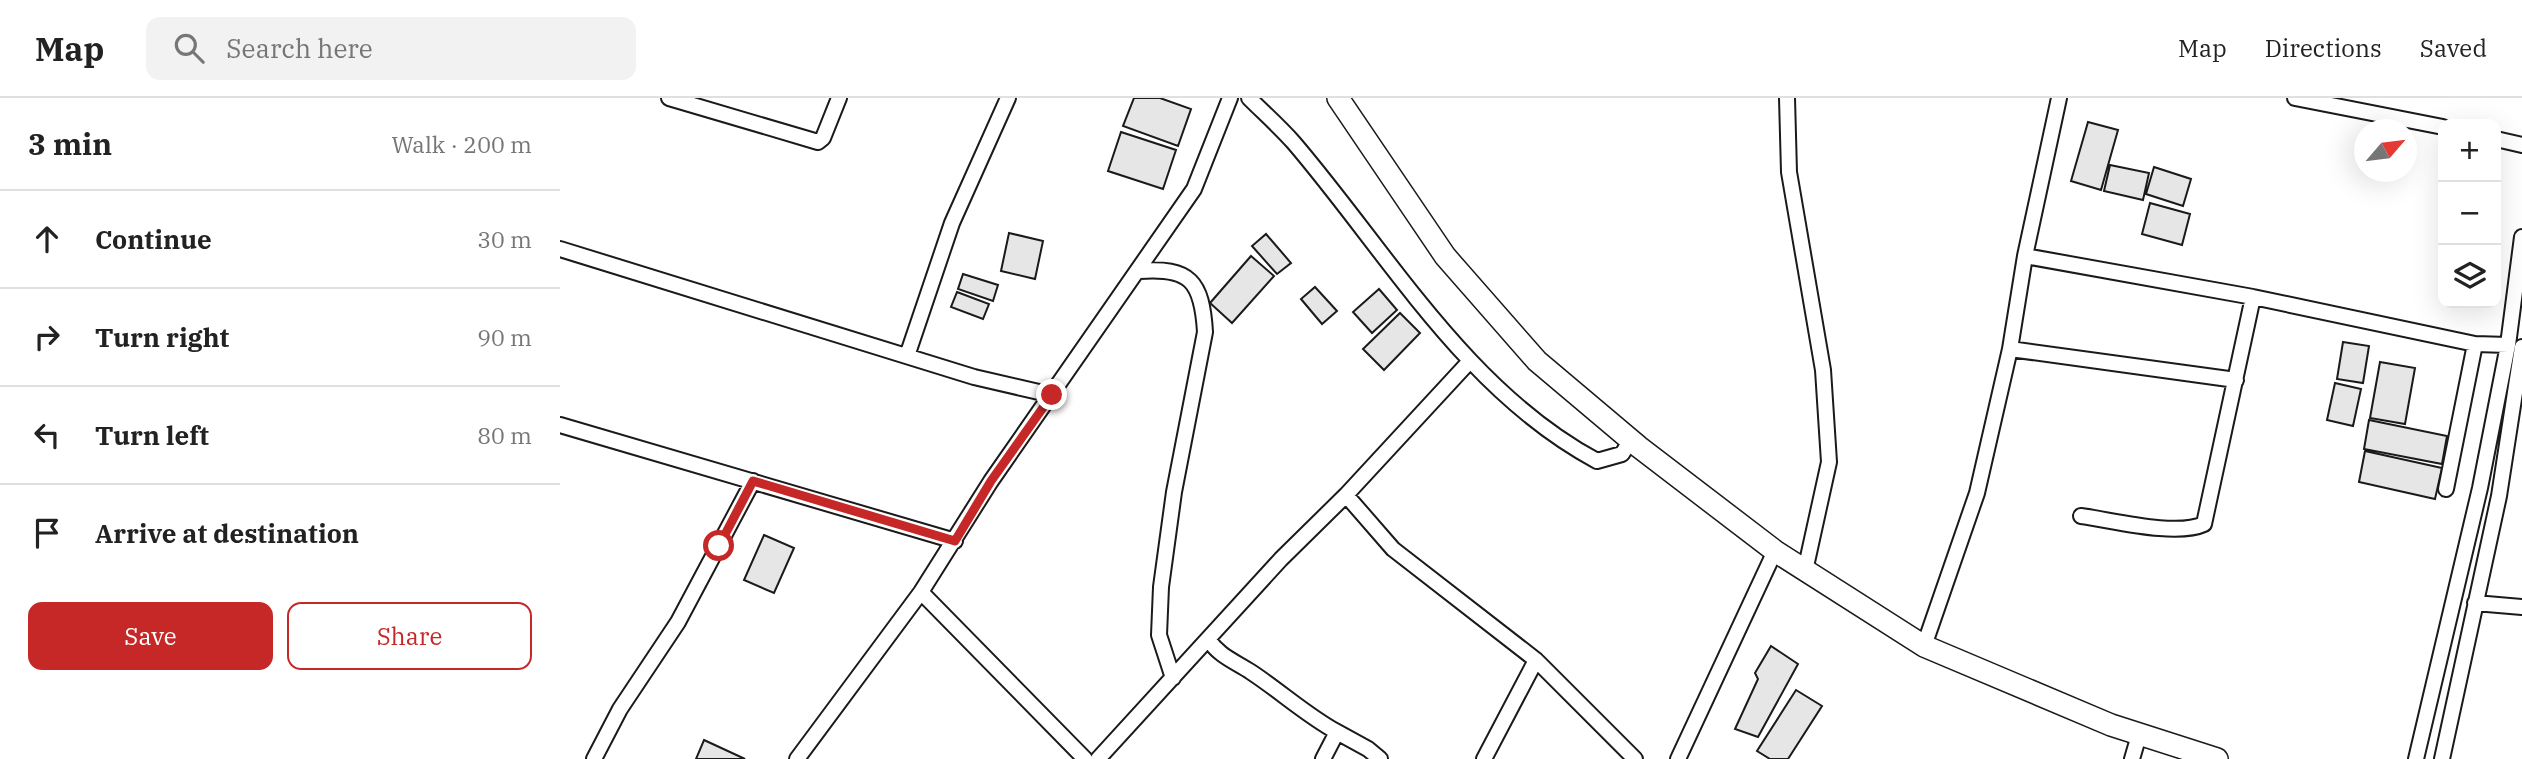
<!DOCTYPE html>
<meta charset="utf-8">
<style>
:root{--surface:#fff;--page:#f2f2f2;--text:#222;--muted:#767676;--line:#e0e0e0;--accent:#c62828}
body{margin:0;font-family:"IBM Plex Serif",serif;background:var(--page);color:var(--text)}
.controls{position:absolute;right:21px;top:21px;display:grid;overflow:hidden;border-radius:14px;box-shadow:0 7px 28px #0002}
.controls button{width:63px;height:63px;display:grid;place-items:center;padding:0;border:0;border-bottom:2px solid var(--line);background:var(--surface);color:var(--text);font:35px sans-serif}
.compass{position:absolute;left:1794px;top:21px;width:63px;height:63px;border-radius:50%;background:var(--surface);box-shadow:0 7px 28px #0002;rotate:62deg}
.stop{position:absolute;width:21px;height:21px;margin:-16px;border:5px solid #c62828;border-radius:50%;background:#fff}
.stop.end{background:#c62828;border-color:#fff;box-shadow:0 2px 7px #0008}
.list{margin:0;padding:0;list-style:none}
h2{display:flex;justify-content:space-between;align-items:center;height:91px;margin:0;padding:0 28px;font-size:30px}
h2 small{font-size:23px;font-weight:400;color:var(--muted)}
.list li{display:grid;grid-template-columns:46px 1fr auto;gap:21px;align-items:center;box-sizing:border-box;height:98px;padding:0 28px;border-top:2px solid var(--line)}
.list b{display:block;font-size:26px;white-space:nowrap}
.list em{font-size:23px;font-style:normal;color:var(--muted)}
.actions{display:flex;gap:14px;padding:21px 28px}
.actions a{flex:1;padding:16px 0;border:2px solid var(--accent);border-radius:14px;text-align:center;font-size:24px;color:var(--accent)}
.actions .main{background:var(--accent);color:#fff}
.icon{flex:none;width:38px;height:38px;fill:none;stroke:currentColor;stroke-width:2;stroke-linecap:round;stroke-linejoin:round}
.map{position:relative;flex:none;width:1962px;height:661px;overflow:hidden}
header{display:flex;align-items:center;gap:42px;box-sizing:border-box;height:98px;padding:0 35px;background:var(--surface);border-bottom:2px solid var(--line)}
header strong{font-size:33px}
nav{display:flex;gap:38px;margin-inline-start:auto;font-size:24px}
.search{width:490px;height:63px;background:var(--page);display:flex;align-items:center;gap:18px;box-sizing:border-box;padding:0 24px;border-radius:14px;color:var(--muted);font-size:26px}
main{display:flex}
aside{flex:1;background:var(--surface)}
.map>svg:first-child{display:block}
.building{fill:#e6e6e6;stroke:#1a1a1a;stroke-width:2}
.lines{fill:none;stroke-linecap:round;stroke-linejoin:round}
.street-casing{stroke:#1a1a1a;stroke-width:18}
.primary-casing{stroke:#1a1a1a;stroke-width:24}
.street{stroke:#fff;stroke-width:14}
.primary{stroke:#fff;stroke-width:21}
.route{stroke:#c62828;stroke-width:9}
</style>
<header>
<strong>Map</strong>
<div class="search"><svg class="icon" aria-label="search" viewBox="0 0 24 24"><circle cx="10" cy="10" r="6"/><path d="M15 15l6 6"/></svg>Search here</div>
<nav><a>Map</a><a>Directions</a><a>Saved</a></nav>
</header>
<main>
<aside>
<h2>3 min<small>Walk · 200 m</small></h2>
<ul class="list">
<li><svg class="icon" aria-label="ahead" viewBox="0 0 24 24"><path d="M12 20V5M6 11l6-6 6 6"/></svg><div><b>Continue</b></div><em>30 m</em></li>
<li><svg class="icon" aria-label="right" viewBox="0 0 24 24"><path d="M7 20v-9h11M14 6l5 5-5 5"/></svg><div><b>Turn right</b></div><em>90 m</em></li>
<li><svg class="icon" aria-label="left" viewBox="0 0 24 24"><path d="M17 20v-9H6M10 6l-5 5 5 5"/></svg><div><b>Turn left</b></div><em>80 m</em></li>
<li><svg class="icon" aria-label="arrive" viewBox="0 0 24 24"><path d="M6 21V4h12l-3 4 3 4H6"/></svg><div><b>Arrive at destination</b></div></li>
</ul>
<div class="actions"><a class="main">Save</a><a>Share</a></div>
</aside>
<div class="map">
<svg width="1962" height="661" viewBox="0 0 1962 661">
<rect width="100%" height="100%" fill="#fff"/>
<path class="building" d="M574,0H600L631,11L618,48L563,28Z
M1528,24L1558,32L1541,92L1511,83Z
M561,34L616,52L603,91L548,73Z
M1550,67L1589,75L1583,102L1544,93Z
M1594,69L1631,81L1623,108L1586,96Z
M1590,105L1630,116L1622,147L1582,136Z
M449,135L483,143L475,181L441,173Z
M706,136L731,165L717,176L692,148Z
M691,158L714,178L672,225L650,205Z
M403,176L438,187L433,203L398,191Z
M755,189L777,213L762,226L741,201Z
M819,191L837,212L812,235L793,214Z
M397,194L429,206L423,221L391,209Z
M840,215L860,235L824,272L803,251Z
M1783,244L1809,248L1803,285L1777,281Z
M1820,264L1855,270L1845,326L1810,320Z
M1775,285L1801,291L1793,328L1767,322Z
M1809,322L1887,338L1882,366L1804,351Z
M1805,353L1882,370L1875,401L1799,384Z
M204,437L234,450L214,495L184,482Z
M1211,548L1238,566L1198,639L1175,631L1198,581L1195,575Z
M1236,592L1262,608L1228,661H1210L1197,653Z
M144,642L185,661H136Z"/>
<g class="lines">
<defs>
<path id="street" d="M109,0L258,44L263,40L279,0
M689,0C704,15 720,29 734,45C828,155 906,293 1037,363L1062,356L1071,342
M1227,0L1229,74L1263,272L1269,364L1245,473
M1735,0L1883,29
M1936,41L1962,47
M0,151L414,279L492,297
M1465,158L1693,199L1915,246L1948,247
M579,173C630,169 642,183 645,234L614,394L601,489L599,537L613,580
M1450,251L1676,282
M347,258L392,125L448,0
M0,327L395,443
M1886,391L1915,246
M786,397L833,451L976,562L1075,661
M1521,418C1552,422 1616,439 1644,426L1693,199
M361,494L525,661
M1915,505L1962,509
M648,541C659,558 674,563 691,574C720,593 746,617 777,634L763,661
M1364,548L1417,395L1450,251L1465,158L1499,0
M777,634L808,651L820,661
M34,661L60,611L118,524L193,383
M237,661L361,494L431,383L634,91L670,0
M538,661L721,461L786,397L909,264
M924,661L976,562
M1118,661L1215,453
M1572,661L1579,637
M1856,661L1920,390L1948,247L1962,139
M1882,661L1939,398L1962,249"/>
<path id="primary" d="M778,0L885,158L977,263L1079,349L1215,453L1364,548L1551,627L1657,661"/>
</defs>
<use href="#street" class="street-casing"/>
<use href="#primary" class="primary-casing"/>
<use href="#street" class="street"/>
<use href="#primary" class="primary"/>
</g>
<g class="lines">
<path class="route" d="M159,448L193,383L395,443L431,383L492,297"/>
</g>
</svg>
<div class="controls">
<button>+</button>
<button>−</button>
<button><svg class="icon" aria-label="layers" viewBox="0 0 24 24"><path d="M12 4l9 5-9 5-9-5zM3 14l9 5 9-5"/></svg></button>
</div>
<svg class="compass" viewBox="-18 -18 36 36"><path d="M0-13l5 13h-10z" fill="#e53935"/><path d="M0 13l5-13h-10z" fill="#767676"/></svg>
<div class="stop" style="left:159px;top:448px"></div>
<div class="stop end" style="left:492px;top:297px"></div>
</div>
</main>
